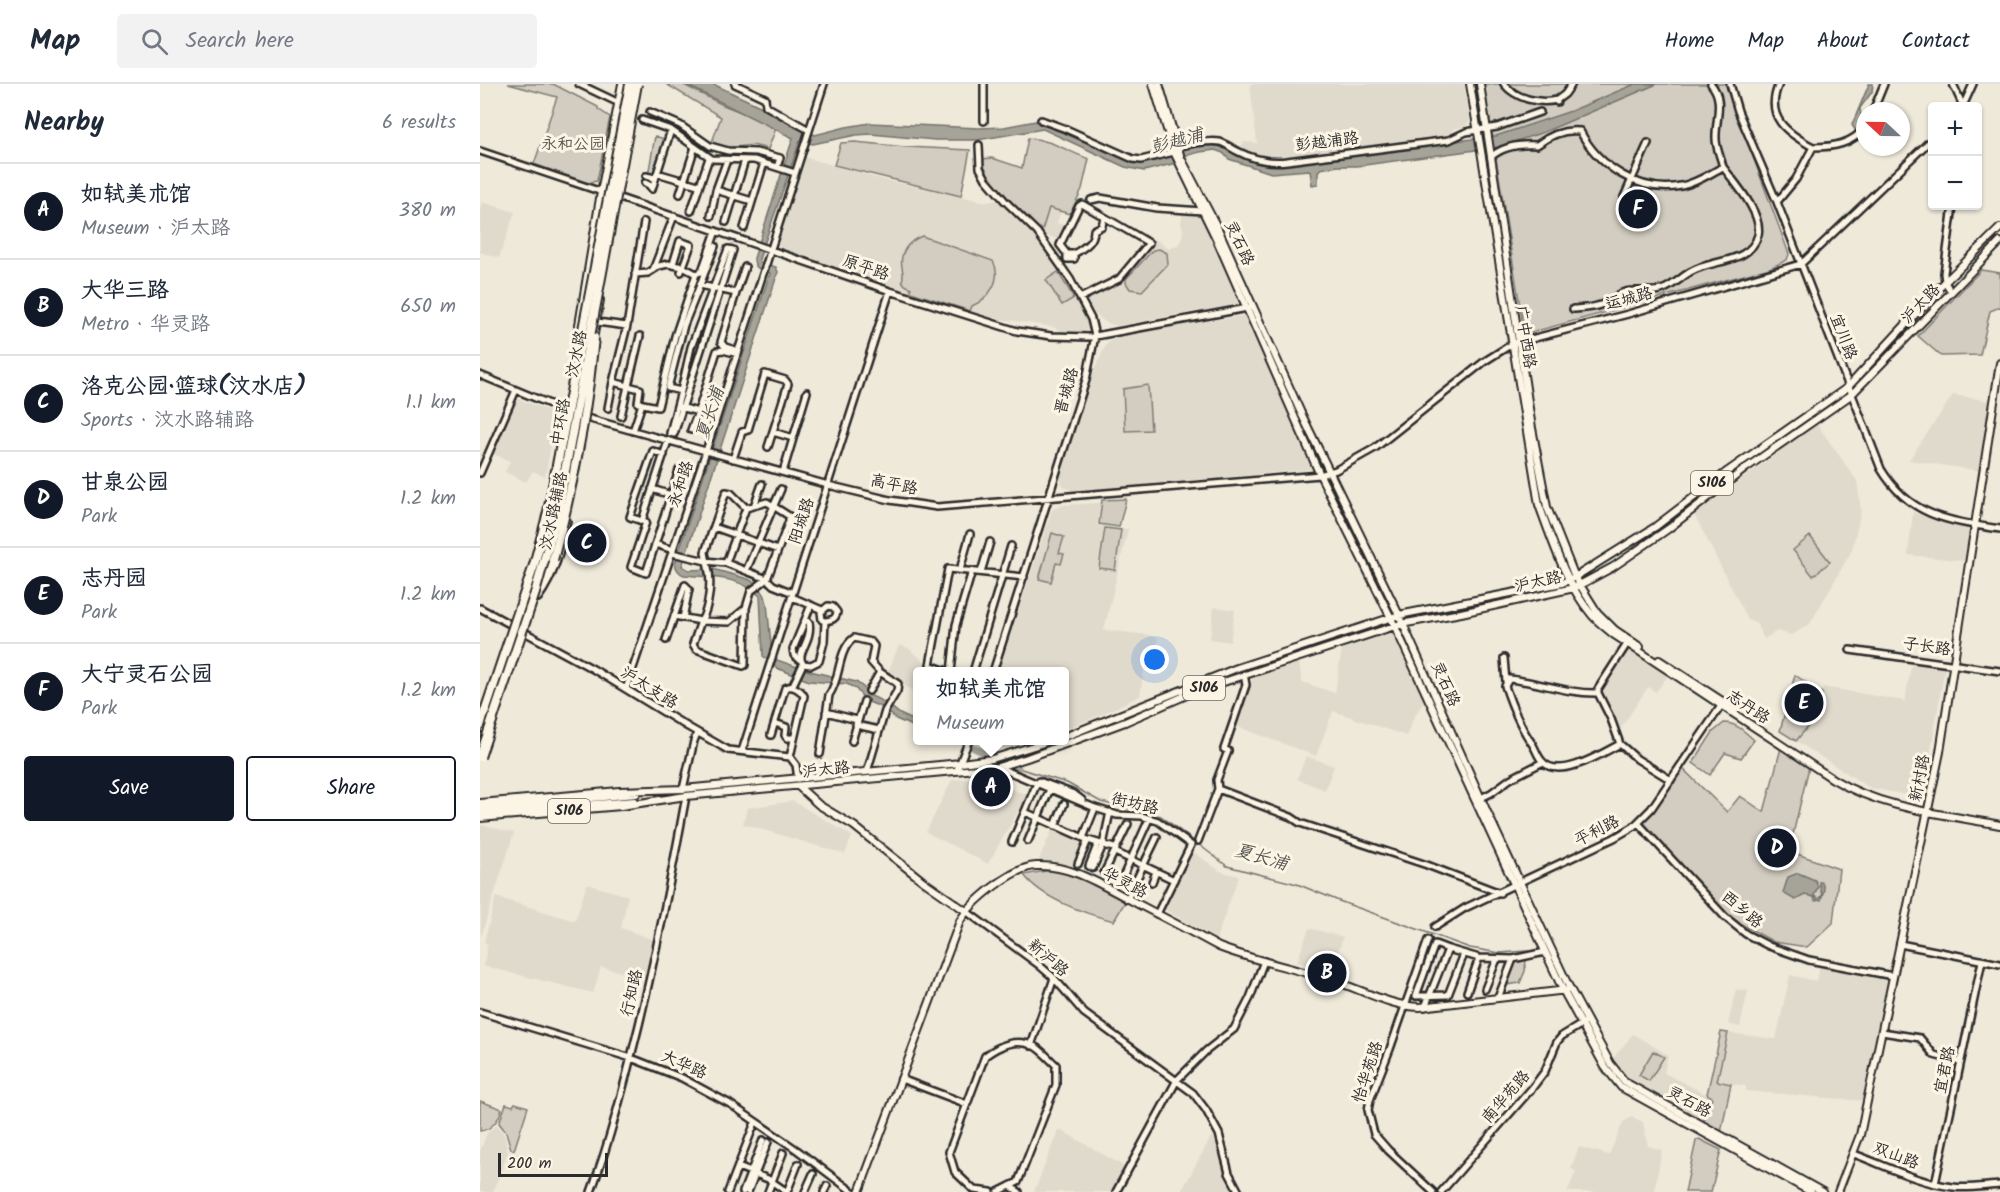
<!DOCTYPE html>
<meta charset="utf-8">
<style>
:root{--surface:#fff;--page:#f2f2f3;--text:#1f2937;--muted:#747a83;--line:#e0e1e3;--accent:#111827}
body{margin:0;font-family:Kalam,"LXGW WenKai TC",sans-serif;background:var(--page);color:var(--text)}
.controls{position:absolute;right:18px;top:18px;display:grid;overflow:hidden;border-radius:6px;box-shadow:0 2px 4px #0004}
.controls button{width:54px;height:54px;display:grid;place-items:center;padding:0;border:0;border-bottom:2px solid var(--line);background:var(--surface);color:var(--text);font:30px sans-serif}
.compass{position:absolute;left:1376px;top:18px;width:54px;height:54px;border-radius:50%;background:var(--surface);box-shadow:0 2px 4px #0004;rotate:292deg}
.scale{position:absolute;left:18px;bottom:15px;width:110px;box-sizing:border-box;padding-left:6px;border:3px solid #2b2b2b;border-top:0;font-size:16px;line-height:21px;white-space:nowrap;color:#2b2b2b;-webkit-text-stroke:4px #fcf5e5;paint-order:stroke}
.you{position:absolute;left:675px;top:576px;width:21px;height:21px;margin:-15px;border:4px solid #fff;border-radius:50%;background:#1a73e8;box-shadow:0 0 0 9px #1a73e833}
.badge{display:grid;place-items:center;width:39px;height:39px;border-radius:50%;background:var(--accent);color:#fff;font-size:20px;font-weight:700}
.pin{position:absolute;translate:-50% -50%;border:3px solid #fff;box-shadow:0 2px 6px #0006}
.popup{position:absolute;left:433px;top:583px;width:156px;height:78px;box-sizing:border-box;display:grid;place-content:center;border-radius:6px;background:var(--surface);filter:drop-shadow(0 2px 4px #0005);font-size:20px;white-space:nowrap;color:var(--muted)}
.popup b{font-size:22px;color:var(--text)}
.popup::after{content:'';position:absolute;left:50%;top:100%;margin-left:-12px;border:12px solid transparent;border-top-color:var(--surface)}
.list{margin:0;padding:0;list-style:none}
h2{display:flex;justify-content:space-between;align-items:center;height:78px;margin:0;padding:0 24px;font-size:26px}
h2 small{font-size:20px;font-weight:400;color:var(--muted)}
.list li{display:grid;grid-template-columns:39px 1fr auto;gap:18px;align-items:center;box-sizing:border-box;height:96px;padding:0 24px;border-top:2px solid var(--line)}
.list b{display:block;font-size:22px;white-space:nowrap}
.list p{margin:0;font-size:20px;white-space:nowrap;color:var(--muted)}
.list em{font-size:20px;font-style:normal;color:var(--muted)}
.actions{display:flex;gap:12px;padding:18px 24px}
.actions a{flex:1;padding:14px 0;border:2px solid var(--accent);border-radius:6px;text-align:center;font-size:21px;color:var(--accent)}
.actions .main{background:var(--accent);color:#fff}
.icon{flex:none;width:33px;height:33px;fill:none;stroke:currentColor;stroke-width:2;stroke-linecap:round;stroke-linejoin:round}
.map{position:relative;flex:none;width:1520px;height:1108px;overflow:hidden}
header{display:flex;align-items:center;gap:36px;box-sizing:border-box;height:84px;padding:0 30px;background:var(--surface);border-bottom:2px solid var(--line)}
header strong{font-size:28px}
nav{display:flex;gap:33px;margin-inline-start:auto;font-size:21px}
.search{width:420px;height:54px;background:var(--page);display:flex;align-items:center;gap:15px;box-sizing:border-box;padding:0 21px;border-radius:6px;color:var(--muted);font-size:22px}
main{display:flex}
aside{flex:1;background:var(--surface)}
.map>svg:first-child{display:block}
.built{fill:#e0dacc}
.green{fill:#d2cdc0;stroke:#7e7c76;stroke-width:1.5}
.water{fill:#a6a399;stroke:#75736d;stroke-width:1.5}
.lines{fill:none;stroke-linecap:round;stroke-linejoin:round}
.stream{stroke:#75736d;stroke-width:1.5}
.river{stroke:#a6a399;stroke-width:7}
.minor-casing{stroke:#2b2b2b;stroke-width:10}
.major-casing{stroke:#2b2b2b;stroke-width:10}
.highway-casing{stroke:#2b2b2b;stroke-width:12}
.minor{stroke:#fcf5e5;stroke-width:5}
.major{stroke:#fcf5e5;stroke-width:6}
.highway{stroke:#fcf5e5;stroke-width:8}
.highway-bridge-casing{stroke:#2b2b2b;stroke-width:12;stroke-linecap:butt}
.highway-bridge{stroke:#fcf5e5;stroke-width:8}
.labels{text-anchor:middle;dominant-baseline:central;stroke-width:6;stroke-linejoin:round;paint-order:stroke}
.shield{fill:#fcf5e5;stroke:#6a6863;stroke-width:1.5}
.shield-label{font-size:15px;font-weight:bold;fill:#2b2b2b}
.street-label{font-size:16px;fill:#2b2b2b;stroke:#fcf5e5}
.park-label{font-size:16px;fill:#555450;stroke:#fcf5e5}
.water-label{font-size:18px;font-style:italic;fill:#565552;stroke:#fcf5e5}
</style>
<header>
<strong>Map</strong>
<div class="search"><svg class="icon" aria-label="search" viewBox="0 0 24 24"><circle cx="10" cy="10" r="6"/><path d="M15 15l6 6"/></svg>Search here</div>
<nav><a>Home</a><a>Map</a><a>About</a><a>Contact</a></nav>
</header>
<main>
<aside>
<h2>Nearby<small>6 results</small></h2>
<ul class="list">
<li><span class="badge">A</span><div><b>如轼美术馆</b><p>Museum · 沪太路</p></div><em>380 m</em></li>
<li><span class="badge">B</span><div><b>大华三路</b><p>Metro · 华灵路</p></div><em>650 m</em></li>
<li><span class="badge">C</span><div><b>洛克公园·篮球(汶水店)</b><p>Sports · 汶水路辅路</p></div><em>1.1 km</em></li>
<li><span class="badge">D</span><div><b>甘泉公园</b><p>Park</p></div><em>1.2 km</em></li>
<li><span class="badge">E</span><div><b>志丹园</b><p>Park</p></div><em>1.2 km</em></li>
<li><span class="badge">F</span><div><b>大宁灵石公园</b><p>Park</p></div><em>1.2 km</em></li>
</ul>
<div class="actions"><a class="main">Save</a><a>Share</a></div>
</aside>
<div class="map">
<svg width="1520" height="1108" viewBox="0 0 1520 1108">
<rect width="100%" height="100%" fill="#efe9da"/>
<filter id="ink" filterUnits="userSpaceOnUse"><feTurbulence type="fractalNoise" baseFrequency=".0167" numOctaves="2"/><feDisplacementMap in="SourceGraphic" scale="12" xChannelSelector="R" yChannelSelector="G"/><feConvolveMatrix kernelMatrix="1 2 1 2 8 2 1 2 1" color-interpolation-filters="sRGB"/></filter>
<g filter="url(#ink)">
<path class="built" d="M770,0H984L990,37L985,42L973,45V51L795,75L777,71L760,64L764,58L777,59Z
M324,73L405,96L507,118L518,116L532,132L554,150L589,199L607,236L608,246L601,250L582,247L573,243L509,233L301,165L298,159Z
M2,118L35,128L19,174L0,168V125Z
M569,124L581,127L577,139L583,141L578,155L561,150Z
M703,127L718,129L723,135L761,219L753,223L712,228L637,242L627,239L615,230L606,215L642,197L675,155L689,165L698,161L702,154L703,145L701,140Z
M768,231L834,385L592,407L583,402L580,394L592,353L613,288L626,261L634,254L660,247Z
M1473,311L1511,317L1500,387L1429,376Z
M36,314L77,330L65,393L53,387L46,398L25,388L30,377L13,370Z
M1337,340L1377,397L1381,426L1372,466L1330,540L1312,551L1297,547L1284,555L1276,539L1268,536L1214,430Z
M621,419L617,441L648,445L624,546L669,551L678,554L674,585H664L660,612L616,633L585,645L584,588H518L572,426L583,421Z
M1433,428L1458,438L1488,445L1490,450L1486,477L1428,471Z
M734,523L755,526L750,558L730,555Z
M912,548L945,616L934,633L926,652L853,627L836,672L756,642L773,593L819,577L822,598L855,609L862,564Z
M419,561L428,564L447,580V587L438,588L437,610L407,590Z
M1148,565L1188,591L1176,608L1168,603L1139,647L1120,607Z
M1432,577L1465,583L1444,707L1432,712L1390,704L1316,657L1339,629L1343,603L1425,617Z
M495,657V656L554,657L526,665L495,658Z
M826,672L854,682L845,706L817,695Z
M517,692V702L548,710L508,780L446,748L472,696Z
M313,717L372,752L365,770L263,740L267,724Z
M2,741L34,749L1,852L0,742Z
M573,744L605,758L594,782L558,778Z
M712,767L740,787L759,792L736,855L683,825Z
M107,800L148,812L141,844L174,856L165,894L121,883L113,909L3,882L8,860L4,858L16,813L95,837Z
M829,844L863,853L854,881L846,879L844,886L817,878Z
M1340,883L1409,895L1384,1017L1266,1007V1002L1237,998L1248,949L1296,955L1310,891L1336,897Z
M1256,905L1268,907L1260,943L1248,940Z
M1153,950L1188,971L1184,989L1232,1013L1223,1039L1147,996L1131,977Z
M1152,1033L1163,1038L1168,1062L1182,1066L1174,1108H1087L1096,1088L1091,1084L1099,1063L1129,1071L1143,1038Z
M17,1041L24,1050L28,1068L13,1108H4L0,1106V1067L7,1049Z
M579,1045L645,1083L631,1108H554Z
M732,1051L737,1060L743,1085L752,1108H701Z"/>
<path class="green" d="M28,0H73L118,23V25L130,33L117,97L107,99L54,80L77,13Z
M186,0H202L243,21L276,34L296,44L288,65L273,61L248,64L232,58L241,33Z
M1004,0H1246L1309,170L1307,176L1290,184L1049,249L1044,247Z
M175,52L187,56L173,99L167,97Z
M548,54C573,56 586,67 609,75L602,105L590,130L569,124L561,150L508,92L502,75L512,74L542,84Z
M375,58L426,63L490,66L481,112L354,81L361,59Z
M442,152L513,177C523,195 509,215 492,222L490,227L431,208V204L425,201L422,197C424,191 423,189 422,183C419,168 429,157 442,152Z
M679,165L687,169L688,180L662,207L650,205L646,199V195L673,166Z
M1501,186L1520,189V223L1510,227L1500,271L1461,272L1438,252Z
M578,188L594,214L582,221L566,196Z
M668,301L671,346L645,347L643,305Z
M646,415L639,443L619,440L622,416Z
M625,444L641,446L635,486L619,484Z
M102,447L118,452L113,471L96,466Z
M572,449L584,453L579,469L584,470L581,480L576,479L571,498L559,495Z
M1330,452L1350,478L1333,492L1313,466Z
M1315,591L1342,609L1339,629L1316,657L1300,647Z
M1244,639C1257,639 1265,648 1274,656L1261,674L1245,669L1230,691L1213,679L1233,648Z
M1301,664L1329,683L1309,767L1359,785L1353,839L1327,863L1294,858L1252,835L1198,779L1163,738L1202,684L1247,728L1260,712L1284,728Z
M571,786L598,792L645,818L634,837C606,830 562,815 544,791Z
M1046,875L1045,887L1040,899L1026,901L1035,877Z
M1241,948L1248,949L1237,997L1251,1000L1241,1049L1223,1039L1232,1013L1227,1010Z
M1173,967L1184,973L1169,997L1159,991Z
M0,1017L22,1025C19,1035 12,1046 0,1047Z
M35,1019L48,1023L34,1066L31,1065L26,1048L19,1039L26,1020L33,1022Z
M1219,1055L1241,1066L1231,1108H1205L1216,1057Z"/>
<path class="water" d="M204,0H233L284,24L335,51L366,43L390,39L499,44L524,43L561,36L662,76L701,67L706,62L735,59L757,69L794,80L1016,52L1091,27L1155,0H1177L1064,48L1018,63L877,82H858L840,85L838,88V100L832,101L830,87L829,86L791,89L749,75L743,69L735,66L720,68L704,72L696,79L664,87L645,83L563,45L497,56H455L391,50L376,51L333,60L320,57L279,175L280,178L296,183L298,188L202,482L209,486L233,485L268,495L278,500L285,512L287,520L292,570L294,575L326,586L376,598L383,603L389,611L406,619L420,630L437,638V644L416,635L404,624L386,617L376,605L367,600L329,597L297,584L283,572L280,512C257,491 231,494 204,491C198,489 196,485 195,479L290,189C281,185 274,186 274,174L313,54Z
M1389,0H1393L1392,8L1380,24L1381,33L1385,37L1382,44L1377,49L1372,41Z
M1318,789L1335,796L1338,803L1334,811L1337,815L1342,812L1339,798H1342L1344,805L1341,816L1335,817L1334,813L1325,811L1315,816L1303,809L1308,793Z"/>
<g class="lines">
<path class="stream" d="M538,684L587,699L621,718L681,732L747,782L817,800L859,817L990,864L1020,869L1061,866"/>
<path class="river" d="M494,664L538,684"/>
<defs>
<path id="minor" d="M99,0L139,19
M255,0L285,14L286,22L329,46
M1024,0C1036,15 1059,20 1077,16
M1250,0L1258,27L1297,118L1401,385C1430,433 1469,437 1520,445
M1299,0C1284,33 1307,49 1333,63
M1473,0L1483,22
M1077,18V16L1085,10L1092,0
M1483,22L1493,0
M1393,27L1404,0
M170,28L200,41L230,62L248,67L276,68L300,74L297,83
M162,36L191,46L232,75L274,76L315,89
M561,36L586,45L653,75L661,76L694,68
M504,37V0
M499,61L500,84L506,95L525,117L557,148L590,195L611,235L615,252L606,296L513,588
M694,65C702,60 731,56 740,58C746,60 751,64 757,67C772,75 790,79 807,77L969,56L986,48L1017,43L1060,28
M0,67L125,109
M1011,73C1023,62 1042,60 1057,61C1070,51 1084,45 1100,47C1118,82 1160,110 1201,102C1217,99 1229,90 1243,83C1241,74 1236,64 1236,55C1235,36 1245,16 1231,0
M177,89L218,101
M166,92L175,94
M165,99L169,101L172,105L191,46
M236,106L272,117
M200,110L215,63
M134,112L410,207L537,247L571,252L610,253L773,223
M1144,113L1168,59
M611,116L620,114L677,124L723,127
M1297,118L1316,95L1333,63C1353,63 1373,60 1385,43
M211,127L229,74
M231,132L236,106L247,76
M246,138L265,76
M264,144L284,79
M587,170H594V175H587V170L580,161L599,122L602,120L669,159L639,195L600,214
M594,170C603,164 614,159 614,146L622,142L624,133
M193,180L200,157L211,161L201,188
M173,186L194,132
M155,190L168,189L179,182L188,180L203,183L216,190L222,187L236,147
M220,201L235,162
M1471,208L1465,198L1464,189L1473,122
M256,209L265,183
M1093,225C1105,224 1118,224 1129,217C1134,214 1138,210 1145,208C1156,205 1169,209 1181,206C1192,203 1202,192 1212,187C1233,175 1270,180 1278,151C1283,130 1255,99 1243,83
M117,238L147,242
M160,252L148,302L160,305L158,319L178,323L195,252L216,190
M258,270L243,266L237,267L218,328L197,322L201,307L188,304L204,241L220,201L256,209L241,258L245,263L259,267
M0,291L89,328
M197,322L190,349L194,350L253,166L248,165L211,263L201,307
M128,324L133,298
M141,332L148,302L133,298L147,242L164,138
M103,333L348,401L410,416L457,423L840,391L856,386L895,364L1005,277L1032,260L1148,230L1321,180L1452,55
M211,346L218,328
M153,347L162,320
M293,348L313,354
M188,357L162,437L166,438L151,483L166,489L199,386
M253,375L262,348L268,346L285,290L305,296L308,300L288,363
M303,388L327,308
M0,389L36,306
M172,405L191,411
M246,408L251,409L266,424L287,418L309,432V437L287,495L271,507L266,524L249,538L221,537C229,524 232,498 228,483C227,477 226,474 225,468Z
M274,422L282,400
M162,437L150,433L173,367L184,371
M234,443L298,466
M175,460L193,466
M192,469L226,477L246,479L287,495L293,501L313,509
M246,479L266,424
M480,486L490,450
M266,487L301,405
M501,488L510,458
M312,513L342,526
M58,514C75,491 81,465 87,437
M0,524L113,585L208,643L248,666L310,673L316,681L318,695
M194,532L221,537L213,560L216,565L263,582L265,581L266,524
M325,536L331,521
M186,556L205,501L209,505L203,534
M1370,566L1520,587
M1024,574L1026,598
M319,575L314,571L313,565L325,536L329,538C333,557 315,569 323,580
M469,588L450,581L468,485L544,493
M471,588L476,541L492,487
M493,588L531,462
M764,590L766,601L744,665L748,667L737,696L738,705L811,733L820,739L947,781L1020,809
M1029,595C1059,598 1088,610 1118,609L1131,635L1140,660C1123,669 1078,697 1062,677C1058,673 1056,666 1053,661C1040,643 1032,623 1025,602Z
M312,603L323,580L331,581L339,577L344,558L345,537C352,536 356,535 357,528L353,523L348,522L341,528L342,536L345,537
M146,605L226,367L344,0
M389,607L400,588
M1118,609V605L1147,560
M346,628L377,636L376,641L399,646
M295,639L306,643L305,651L307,654H314
M291,651L305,604C312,600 321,606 324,612L310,673
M372,657L384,617
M1140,660L1157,675L1191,696
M262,667L410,207
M340,670L349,611C361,595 357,566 374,554L391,558L394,562L391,578L400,588L418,600L417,607L405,627L387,688
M518,683L615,724L637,731L661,732L678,737L711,761L677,830
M477,686L489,656
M559,697L594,710L602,716
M203,705L214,657L217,649
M1001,714L1011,709L1030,695L1063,678
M545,728L608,756L634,764L637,769L694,796
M1158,739L1245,833L1266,850L1289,862L1329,876L1413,892
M575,742L584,720
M603,754L615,724
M548,757L570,705
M718,757L738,705
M532,758L557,699
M618,759L609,782L613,784L623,761L630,728
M598,780L608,756
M624,789L648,740
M641,797L669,735
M672,798L676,788
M647,815L677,753
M486,827L559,881L574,894L604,929L713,1009L726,1026L739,1050L749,1089L759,1108
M955,843L985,824L1134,754L1153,743L1171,725L1243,619
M948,856L910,965L890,1016L888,1026L894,1050L908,1066L953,1108
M1420,860L1520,880
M968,865L955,860L936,912L968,911L984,870
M1005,905L1017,875
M987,908L999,874
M1018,914L1033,875
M945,923L968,865L999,874L1033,875L1065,868
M0,928L151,974L202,994L250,1020L317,1066L373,1108
M1402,948L1440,954L1454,971L1480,978
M551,962L574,894
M421,995L487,1020
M1374,1070C1406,1082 1439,1099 1473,1103C1488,1105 1504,1102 1520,1101
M258,1083L288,1095L307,1108
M1455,1100L1502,877
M530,1102L539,1108
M111,1108C131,1054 145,997 159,941C177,865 192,789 206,712
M248,1108L274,1041
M263,1108L283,1056
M268,1108L288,1058
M288,1108L303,1069
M307,1108L318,1080
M325,1108L333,1090
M344,1108L347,1102
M511,1108L494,1106L475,1088L469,1068L505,972C520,961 536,954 554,962C562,966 569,975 576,981V1001L538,1098L518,1108
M636,1108L697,996L726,967L754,945L770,914L784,877
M961,1108L1053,1003L1065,987L1077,958L1082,952L1107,937"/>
<path id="major" d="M673,0L694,68L736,154L840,391L911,534L1083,906L1125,983L1141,1003L1331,1108
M679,0L701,74L739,147L821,329L919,531L1008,730L1089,903L1130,979L1145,998L1343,1108
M990,0L1059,421C1073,459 1086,500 1112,531C1118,538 1126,544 1133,550L1353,695C1402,725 1464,730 1520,741
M1000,0L1052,344L1067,423L1095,493L1117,528L1135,546L1160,563
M113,256L120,216
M94,271L121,108L142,0
M1179,576L1256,626
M5,647L62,471
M584,653L757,584L919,531L1082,499L1095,493L1175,443L1248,387L1368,303L1465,198L1520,144
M318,702L339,721L374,742L443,797L486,827
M0,719L139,707L203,705L481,679L512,675L573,656
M0,724L156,710
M0,729L155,717
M0,734L141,722L206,712L518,683L547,674L645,638L716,607L921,540L981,529L1094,504L1133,483L1188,445L1266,384L1371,311L1520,158
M379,1108L480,837C491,818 533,783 556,782C593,780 626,804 658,820C685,834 712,848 739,863C775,877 814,884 851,896C881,905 909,922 940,923L1087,906
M1358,1108L1380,1051L1460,668L1520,279"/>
<path id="highway" d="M57,510L73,476"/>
</defs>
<use href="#minor" class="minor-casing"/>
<use href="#major" class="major-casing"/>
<use href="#highway" class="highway-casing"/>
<use href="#minor" class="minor"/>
<use href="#major" class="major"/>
<use href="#highway" class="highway"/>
<defs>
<path id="highway-bridge" d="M73,476C93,404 107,329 114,254
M0,642L54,481L68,428L150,0
M0,673L55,509L77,430L157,0"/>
</defs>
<use href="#highway-bridge" class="highway-bridge-casing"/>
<use href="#highway-bridge" class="highway-bridge"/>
</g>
</g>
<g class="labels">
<g class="shield">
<rect x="1211" y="387" width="42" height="24" rx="4.5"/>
<rect x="703" y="592" width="42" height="24" rx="4.5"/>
<rect x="68" y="715" width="42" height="24" rx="4.5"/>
</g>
<g class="shield-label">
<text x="1232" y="399">S106</text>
<text x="724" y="604">S106</text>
<text x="89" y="727">S106</text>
</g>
<g class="street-label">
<text transform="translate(847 58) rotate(-7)">彭越浦路</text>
<text transform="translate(759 159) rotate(65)">灵石路</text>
<text transform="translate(386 184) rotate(19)">原平路</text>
<text transform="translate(1149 215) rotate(-15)">运城路</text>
<text transform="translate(1441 220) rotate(-46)">沪太路</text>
<text transform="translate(1045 253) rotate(81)">广中西路</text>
<text transform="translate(1363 253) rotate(69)">宜川路</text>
<text transform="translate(97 270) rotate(-78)">汶水路</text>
<text transform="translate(587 307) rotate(-74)">晋城路</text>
<text transform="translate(81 338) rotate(-80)">中环路</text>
<text transform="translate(201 400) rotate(-71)">永和路</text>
<text transform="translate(414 401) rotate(11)">高平路</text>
<text transform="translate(74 427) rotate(-78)">汶水路辅路</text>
<text transform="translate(322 437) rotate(-72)">阳城路</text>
<text transform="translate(1058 498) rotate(-12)">沪太路</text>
<text transform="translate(1447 563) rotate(8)">子长路</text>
<text transform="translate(965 600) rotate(66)">灵石路</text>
<text transform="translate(169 604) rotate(32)">沪太支路</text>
<text transform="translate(1268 623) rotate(33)">志丹路</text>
<text transform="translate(346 686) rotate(-6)">沪太路</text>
<text transform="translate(1440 694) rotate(-79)">新村路</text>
<text transform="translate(655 720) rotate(13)">街坊路</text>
<text transform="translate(1117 747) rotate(-27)">平利路</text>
<text transform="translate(645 799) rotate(27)">华灵路</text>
<text transform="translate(1262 826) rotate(40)">西乡路</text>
<text transform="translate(568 874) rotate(41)">新沪路</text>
<text transform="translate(152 909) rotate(-77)">行知路</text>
<text transform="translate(204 981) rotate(24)">大华路</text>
<text transform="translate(1465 986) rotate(-78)">宜君路</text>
<text transform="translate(888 988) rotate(-72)">怡华苑路</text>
<text transform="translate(1026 1013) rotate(-49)">南华苑路</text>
<text transform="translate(1209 1018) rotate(29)">灵石路</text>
<text transform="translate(1416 1072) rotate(21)">双山路</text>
</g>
<g class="park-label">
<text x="93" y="60">永和公园</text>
</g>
<g class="water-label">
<text transform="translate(697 58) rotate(-15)">彭越浦</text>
<text transform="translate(231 330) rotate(-72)">夏长浦</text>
<text transform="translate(781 774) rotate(16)">夏长浦</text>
</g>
</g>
</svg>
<div class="controls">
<button>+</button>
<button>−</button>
</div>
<svg class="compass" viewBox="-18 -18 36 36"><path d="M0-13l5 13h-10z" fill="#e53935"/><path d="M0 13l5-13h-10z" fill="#747a83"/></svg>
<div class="scale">200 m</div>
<div class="you"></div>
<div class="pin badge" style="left:511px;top:703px">A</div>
<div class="popup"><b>如轼美术馆</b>Museum</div>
<div class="pin badge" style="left:847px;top:889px">B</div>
<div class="pin badge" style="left:107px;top:459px">C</div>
<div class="pin badge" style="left:1297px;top:764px">D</div>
<div class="pin badge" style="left:1324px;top:619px">E</div>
<div class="pin badge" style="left:1158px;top:125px">F</div>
</div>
</main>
